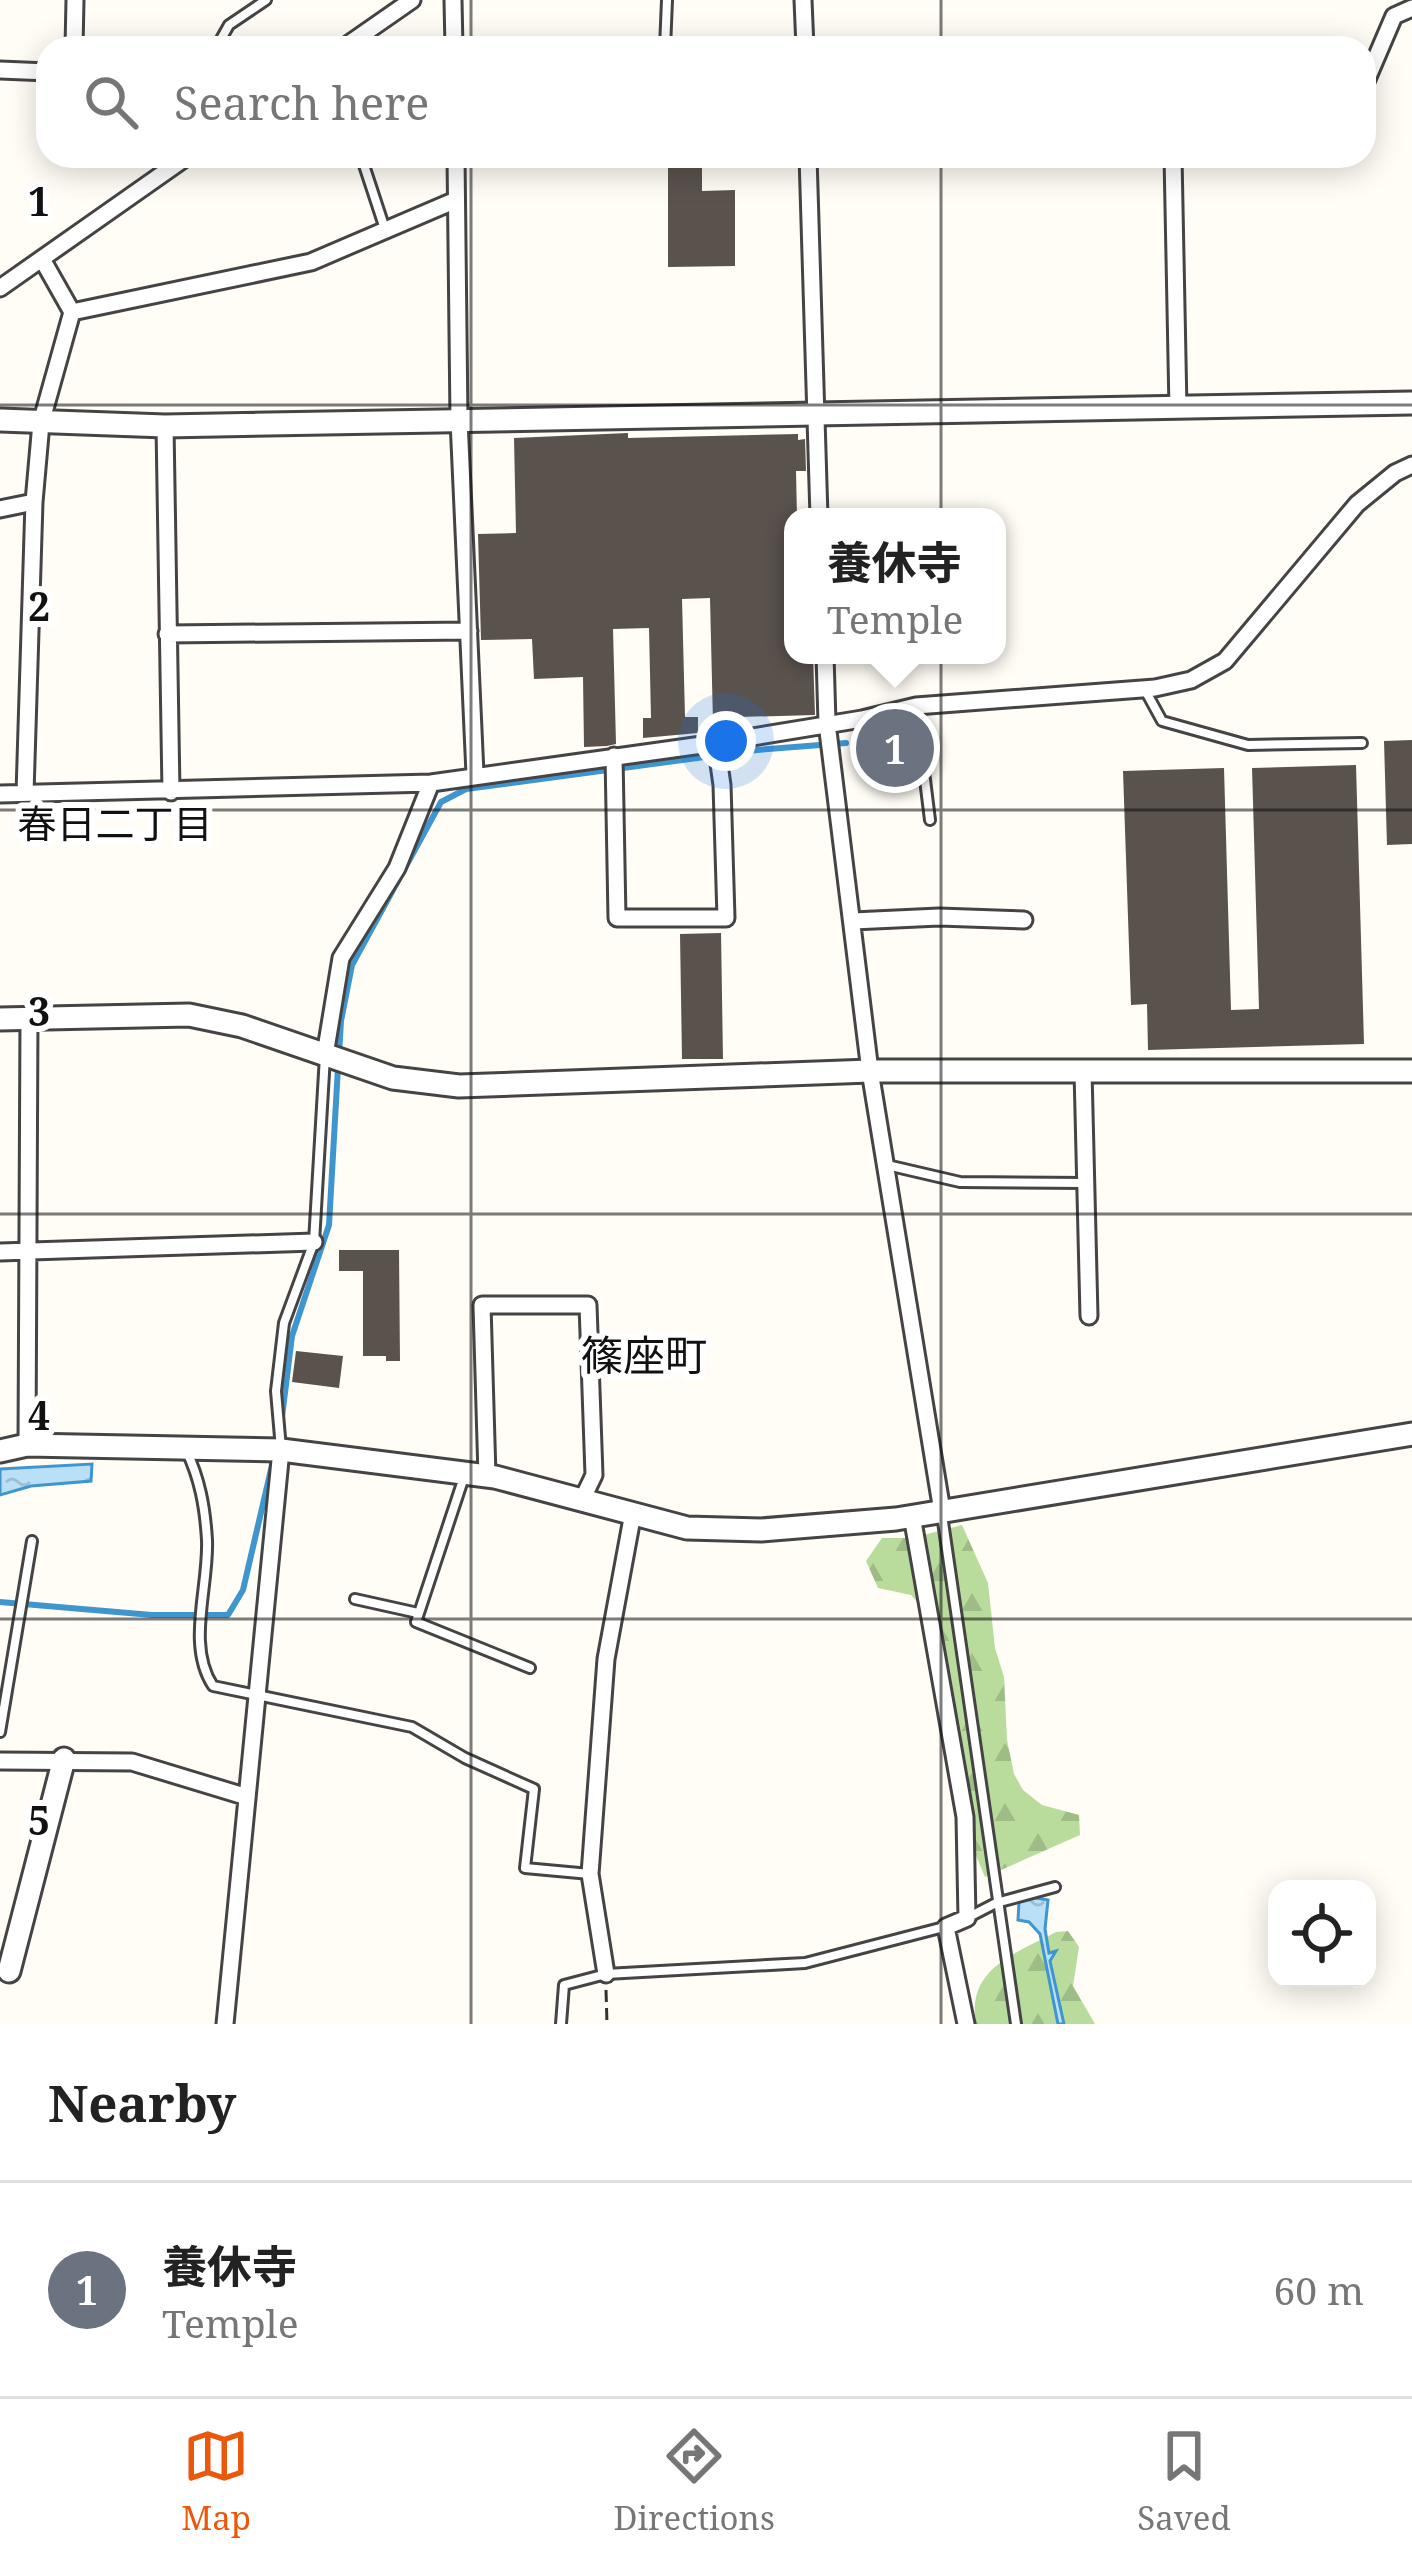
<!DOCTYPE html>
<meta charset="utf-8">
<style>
:root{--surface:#fff;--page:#f6f6f6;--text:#222;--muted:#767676;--line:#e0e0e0;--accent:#ea580c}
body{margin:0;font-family:"Noto Serif","Noto Sans JP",serif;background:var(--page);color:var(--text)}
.controls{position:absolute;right:36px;bottom:36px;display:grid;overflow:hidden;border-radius:24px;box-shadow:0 6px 30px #0003}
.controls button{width:108px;height:108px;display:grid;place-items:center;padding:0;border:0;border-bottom:3px solid var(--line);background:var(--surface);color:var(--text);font:60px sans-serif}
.you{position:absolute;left:726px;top:741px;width:42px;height:42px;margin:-30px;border:9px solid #fff;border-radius:50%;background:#1a73e8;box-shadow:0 0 0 18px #1a73e833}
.badge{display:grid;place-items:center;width:78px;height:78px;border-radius:50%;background:var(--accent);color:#fff;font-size:39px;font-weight:700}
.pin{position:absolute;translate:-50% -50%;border:6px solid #fff;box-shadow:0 3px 12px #0006}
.popup{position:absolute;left:784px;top:508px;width:222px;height:156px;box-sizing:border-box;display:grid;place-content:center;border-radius:24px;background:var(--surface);filter:drop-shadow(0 3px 9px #0005);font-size:39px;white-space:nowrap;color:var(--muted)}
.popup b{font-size:45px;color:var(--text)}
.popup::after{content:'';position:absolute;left:50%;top:100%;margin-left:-24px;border:24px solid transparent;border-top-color:var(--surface)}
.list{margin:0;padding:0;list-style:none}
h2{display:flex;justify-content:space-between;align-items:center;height:156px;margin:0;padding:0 48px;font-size:51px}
h2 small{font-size:39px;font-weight:400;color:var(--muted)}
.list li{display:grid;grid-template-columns:78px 1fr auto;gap:36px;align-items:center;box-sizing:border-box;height:216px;padding:0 48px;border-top:3px solid var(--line)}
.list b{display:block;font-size:45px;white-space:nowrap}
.list p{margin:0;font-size:39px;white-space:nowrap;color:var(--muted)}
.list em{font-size:39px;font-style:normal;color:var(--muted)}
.icon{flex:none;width:66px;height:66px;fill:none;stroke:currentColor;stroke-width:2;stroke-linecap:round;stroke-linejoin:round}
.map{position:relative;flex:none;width:1412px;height:2024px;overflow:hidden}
.search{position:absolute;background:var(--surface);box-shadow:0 6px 30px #0003;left:36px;right:36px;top:36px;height:132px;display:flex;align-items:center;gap:30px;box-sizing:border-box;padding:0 42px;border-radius:36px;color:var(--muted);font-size:45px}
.sheet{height:372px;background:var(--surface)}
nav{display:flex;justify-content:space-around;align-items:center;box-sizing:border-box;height:168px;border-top:3px solid var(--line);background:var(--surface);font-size:33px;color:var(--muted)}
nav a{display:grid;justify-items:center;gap:6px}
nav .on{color:var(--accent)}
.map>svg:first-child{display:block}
.forest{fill:url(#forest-firs)}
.water{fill:url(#water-ripples);stroke:#3f96cf;stroke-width:3}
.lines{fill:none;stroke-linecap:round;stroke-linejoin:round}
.stream{stroke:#3f96cf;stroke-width:6}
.building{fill:#5a524d}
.service-casing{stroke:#444;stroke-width:14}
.minor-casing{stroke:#444;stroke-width:21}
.tertiary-casing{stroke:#444;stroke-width:27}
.path{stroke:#333;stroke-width:3;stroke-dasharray:12 6;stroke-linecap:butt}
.service{stroke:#fff;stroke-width:8}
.minor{stroke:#fff;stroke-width:15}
.tertiary{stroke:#fff;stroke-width:21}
.grid{fill:none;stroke:#111;stroke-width:3;stroke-opacity:0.55}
.labels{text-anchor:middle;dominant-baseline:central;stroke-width:12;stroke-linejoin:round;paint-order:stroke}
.neighbourhood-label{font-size:39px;fill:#111;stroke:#fff}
.quarter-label{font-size:42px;fill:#111;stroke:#fff}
.grid-label{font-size:39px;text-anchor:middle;font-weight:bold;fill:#111;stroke:#fff;stroke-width:12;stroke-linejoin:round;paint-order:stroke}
</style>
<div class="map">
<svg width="1412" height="2024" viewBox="0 0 1412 2024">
<defs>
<pattern id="forest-firs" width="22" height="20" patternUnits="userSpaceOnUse" patternTransform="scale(3)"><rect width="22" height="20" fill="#b9dc9c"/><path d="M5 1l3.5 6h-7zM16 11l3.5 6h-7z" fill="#9ebc85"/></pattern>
<pattern id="water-ripples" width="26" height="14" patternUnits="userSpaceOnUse" patternTransform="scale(3)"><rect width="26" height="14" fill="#b9e0f7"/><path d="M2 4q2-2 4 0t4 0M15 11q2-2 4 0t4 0" fill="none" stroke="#9ebfd3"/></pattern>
</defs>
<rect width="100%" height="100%" fill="#fffdf5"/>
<path class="forest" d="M962,1525L988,1583L995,1648L1004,1677L1007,1740L1014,1774L1023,1790L1042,1805L1079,1815L1080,1835L985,1877L969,1839L930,1616L911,1595L878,1588L866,1561L882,1538H912Z
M1068,1931L1079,1947L1073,1986L1095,2024H976C966,1968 1015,1954 1056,1932Z"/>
<path class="water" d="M92,1464L91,1481L31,1486L0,1495V1469Z
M1036,1898L1048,1900L1045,1929L1049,1953L1056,1951L1050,1961L1064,2024H1058L1040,1934L1029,1922L1018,1920L1019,1902Z"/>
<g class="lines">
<path class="stream" d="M339,1054L341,1021L352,965L441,802L466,789L757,750L846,743
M281,1425L292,1336L329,1225L338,1067
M0,1602L152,1615H228L243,1590L273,1461"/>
</g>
<path class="building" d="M668,156H695V165H702V191L735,190V266L668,267Z
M628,433V438L798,434V440L805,439L806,471H796L797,517H793V655H813L815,715L738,717V722L713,723L710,598L682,599L685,717H698V733L643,738V718H651L649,628L613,629L616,744L607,746L584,747L583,677L534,679L532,639L481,640L478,534L516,533L514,438Z
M1412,740V844L1387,845L1384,741Z
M1356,765L1364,1044L1148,1050L1147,1004L1131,1005L1123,771L1224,768L1231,1010L1259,1009L1252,768Z
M721,933L723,1059H682L680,934Z
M339,1250H399L400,1361H386V1356H363V1271H339Z
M296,1351L343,1356L339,1388L292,1382Z"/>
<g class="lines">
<defs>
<path id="service" d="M216,48L229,25L266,0
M665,48L667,0
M361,156L385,229
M1145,690L1162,721L1248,745L1362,743
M916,707L930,820
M887,1165L960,1182L1086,1183
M281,1449L276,1391L284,1323L314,1242L325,1056
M186,1450C200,1479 205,1507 207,1540C209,1587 186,1645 213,1686L412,1727L465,1758L534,1789L525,1868L590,1874
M465,1474L416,1622L530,1668
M942,1515L1016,2024
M355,1599L418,1613
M0,1732L32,1541
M967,1918L996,1903L1055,1887
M561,2024L564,1985L606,1974L805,1963L944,1927"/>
<path id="minor" d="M453,0L454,48
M803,0L805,48
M74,48L75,0
M343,48L412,0
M0,70L48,72
M1364,86L1394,16L1412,8
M456,156L459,420L475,774
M808,156L819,517
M1173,156L1178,409
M0,288L188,156
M72,312L311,262L456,200
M165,426L171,792
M0,509L34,502
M167,634L469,631
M825,655L827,723L870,1071L942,1511
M614,756L617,918H726L722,785L716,743
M25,793L34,502L41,423L72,312L42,259
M0,794L431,783L716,743L862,719L916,706L1155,688L1191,680L1225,661L1357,504L1395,473L1412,465
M853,921L939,917L1024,920
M325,1055L341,958L397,868L431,783
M1083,1071L1089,1316
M0,1252L314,1242
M27,1445L29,1017
M487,1476L482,1305H588L594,1475L583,1498
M912,1516L965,1817L967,1918L946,1927L966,2024
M0,1761L132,1762L244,1796
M606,1974L590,1874L606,1659L633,1513
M225,2024L281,1450"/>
<path id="tertiary" d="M0,420L165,426L1412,403
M0,1019L189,1015L242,1026L393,1078L459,1086L870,1071H1412
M0,1451L27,1445L281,1450L495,1477L687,1528L761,1530L896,1519L1412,1434
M9,1971L64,1759"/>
</defs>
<use href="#service" class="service-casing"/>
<use href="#minor" class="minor-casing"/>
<use href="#tertiary" class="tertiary-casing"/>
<path class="path" d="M606,1990L607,2024"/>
<use href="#service" class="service"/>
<use href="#minor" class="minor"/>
<use href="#tertiary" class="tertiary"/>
</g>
<path class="grid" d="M471,0V48M941,0V48M471,156V2024M941,156V2024M0,405H1412M0,810H1412M0,1214H1412M0,1619H1412"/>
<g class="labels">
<g class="neighbourhood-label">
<text x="115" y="822">春日二丁目</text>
</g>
<g class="quarter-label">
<text x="644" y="1354">篠座町</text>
</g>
</g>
<g class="grid-label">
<text x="39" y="216">1</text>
<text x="39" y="621">2</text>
<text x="39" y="1026">3</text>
<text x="39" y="1430">4</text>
<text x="39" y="1835">5</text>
</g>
</svg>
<div class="controls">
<button><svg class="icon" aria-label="locate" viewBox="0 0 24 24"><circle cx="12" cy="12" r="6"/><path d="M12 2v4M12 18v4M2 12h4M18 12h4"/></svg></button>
</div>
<div class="you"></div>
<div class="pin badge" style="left:895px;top:748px;background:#6b7280">1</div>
<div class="popup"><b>養休寺</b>Temple</div>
<div class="search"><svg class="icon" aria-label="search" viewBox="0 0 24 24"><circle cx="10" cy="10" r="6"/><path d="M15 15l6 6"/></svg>Search here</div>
</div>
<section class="sheet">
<h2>Nearby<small></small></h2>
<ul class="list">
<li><span class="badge" style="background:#6b7280">1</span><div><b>養休寺</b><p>Temple</p></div><em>60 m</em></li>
</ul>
</section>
<nav>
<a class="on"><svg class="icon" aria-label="map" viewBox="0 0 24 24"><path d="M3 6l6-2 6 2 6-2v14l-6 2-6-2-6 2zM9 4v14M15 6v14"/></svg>Map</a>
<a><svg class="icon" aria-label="directions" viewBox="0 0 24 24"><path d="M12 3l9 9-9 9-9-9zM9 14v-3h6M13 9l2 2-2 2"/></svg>Directions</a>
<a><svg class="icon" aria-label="saved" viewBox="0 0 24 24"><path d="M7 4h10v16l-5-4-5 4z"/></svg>Saved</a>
</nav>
